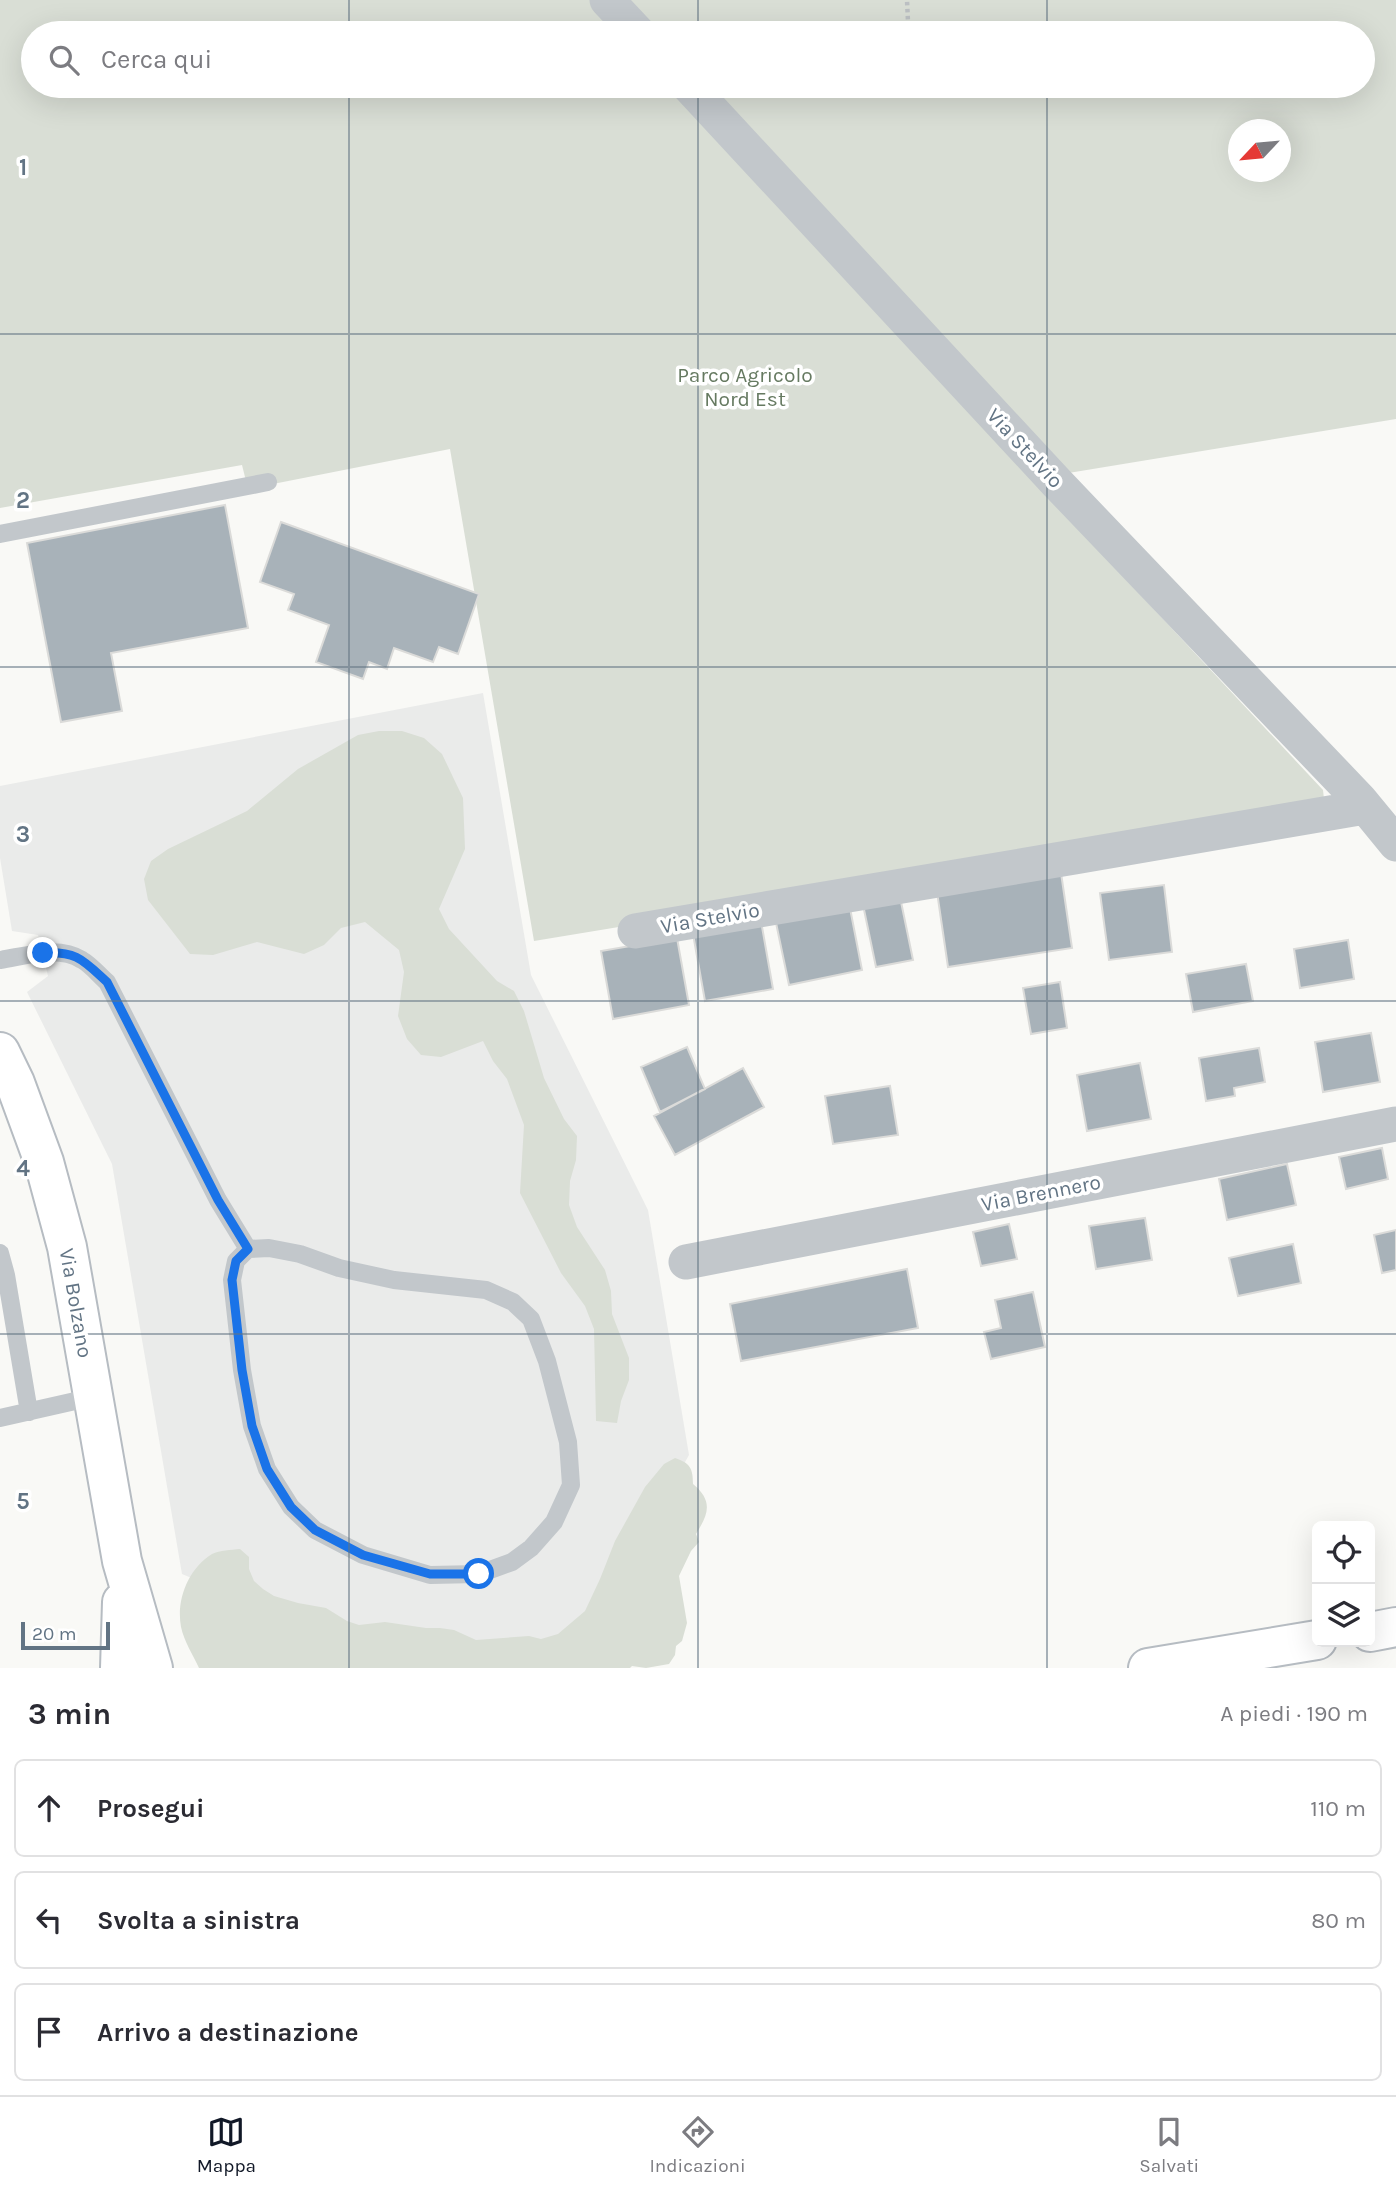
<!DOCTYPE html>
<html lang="it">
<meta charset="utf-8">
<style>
:root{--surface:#fff;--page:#f7f7f7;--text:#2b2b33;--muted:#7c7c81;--line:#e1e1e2;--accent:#111827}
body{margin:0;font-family:Karla,sans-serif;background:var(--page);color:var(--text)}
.controls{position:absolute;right:21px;bottom:21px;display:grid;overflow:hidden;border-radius:10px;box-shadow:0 7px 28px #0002}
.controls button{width:63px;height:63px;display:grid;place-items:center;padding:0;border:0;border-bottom:2px solid var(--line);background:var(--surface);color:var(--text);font:35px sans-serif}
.compass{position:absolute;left:1228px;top:119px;width:63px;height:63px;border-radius:50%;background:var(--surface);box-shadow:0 7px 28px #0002;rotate:244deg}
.scale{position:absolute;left:21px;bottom:18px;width:89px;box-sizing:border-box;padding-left:7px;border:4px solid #627484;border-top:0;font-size:19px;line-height:24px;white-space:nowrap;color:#627484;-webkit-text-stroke:5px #fff;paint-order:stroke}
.stop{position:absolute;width:21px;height:21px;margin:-16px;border:5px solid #1a73e8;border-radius:50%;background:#fff}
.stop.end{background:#1a73e8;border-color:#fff;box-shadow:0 2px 7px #0008}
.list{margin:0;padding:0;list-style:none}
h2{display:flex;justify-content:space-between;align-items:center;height:91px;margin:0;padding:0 28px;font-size:30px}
h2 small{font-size:23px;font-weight:400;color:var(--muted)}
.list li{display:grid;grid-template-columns:46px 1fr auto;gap:21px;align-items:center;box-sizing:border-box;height:98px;margin:0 14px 14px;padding:0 14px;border:2px solid var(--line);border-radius:10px}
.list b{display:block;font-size:26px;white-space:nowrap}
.list em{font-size:23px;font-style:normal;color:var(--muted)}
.icon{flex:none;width:38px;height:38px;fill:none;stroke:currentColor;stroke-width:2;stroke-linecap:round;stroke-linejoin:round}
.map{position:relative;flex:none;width:1396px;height:1668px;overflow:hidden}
.search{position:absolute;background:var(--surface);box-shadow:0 7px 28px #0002;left:21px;right:21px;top:21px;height:77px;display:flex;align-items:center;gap:18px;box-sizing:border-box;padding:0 24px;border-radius:38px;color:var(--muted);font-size:26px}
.sheet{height:427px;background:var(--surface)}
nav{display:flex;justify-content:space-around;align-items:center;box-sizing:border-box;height:98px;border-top:2px solid var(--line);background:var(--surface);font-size:19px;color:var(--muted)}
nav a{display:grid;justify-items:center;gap:4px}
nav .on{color:var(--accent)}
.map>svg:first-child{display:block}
.built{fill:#eaebea}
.green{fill:#d9ded5;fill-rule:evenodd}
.building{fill:#a8b2b9;stroke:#dbdbd9;stroke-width:2}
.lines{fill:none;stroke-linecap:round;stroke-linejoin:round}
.secondary-casing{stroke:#b6bcc2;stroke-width:42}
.path{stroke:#bcc0c3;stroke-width:4.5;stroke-dasharray:3.5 3.5;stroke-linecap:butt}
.lane{stroke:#c2c7cb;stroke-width:18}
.street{stroke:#c2c7cb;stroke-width:35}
.secondary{stroke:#fff;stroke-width:38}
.route{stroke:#1a73e8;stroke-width:9}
.grid{fill:none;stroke:#627484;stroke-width:2;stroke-opacity:0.55}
.labels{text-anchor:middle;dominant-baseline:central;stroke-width:7;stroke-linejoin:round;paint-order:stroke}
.park-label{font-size:21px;fill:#667a61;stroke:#fff}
.street-label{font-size:21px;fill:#627484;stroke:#fff}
.grid-label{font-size:23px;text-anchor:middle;font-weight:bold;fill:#627484;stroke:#fff;stroke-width:7;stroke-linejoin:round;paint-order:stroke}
</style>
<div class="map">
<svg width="1396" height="1668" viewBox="0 0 1396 1668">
<rect width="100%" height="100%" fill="#f9f9f6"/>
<path class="built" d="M483,693L531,975L648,1210L689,1455L585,1640L367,1652L182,1574L112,1164L27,992L48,976L38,935L12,931L0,858V786Z"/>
<path class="green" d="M0,0H1396V419L1032,479L1323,790L1324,799L1313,812L534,941L450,449L248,489L242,465L0,508ZM33,33H1363V86H33ZM1238,130H1280V172H1238Z
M379,731H402L424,738L442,754L463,798L465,849L439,909L449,929L497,981L514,991L524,1011L544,1078L564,1119L577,1136L576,1160L570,1181L569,1205L577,1227L605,1270L611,1291L612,1314L629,1358V1380L621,1401L617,1423L596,1421L594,1329L585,1306L561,1273L520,1193L524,1125L507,1079L493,1061L483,1041L441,1057L421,1055L407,1039L398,1016L404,972L399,950L365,922L341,928L324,945L304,954L257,942L213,955L190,954L148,900L144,879L151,861L168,849L247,811L298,769L358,735Z
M675,1458C690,1463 693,1468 693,1484C713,1501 709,1513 696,1534L699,1542L691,1551L679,1576L687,1623L682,1641L676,1646L675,1655L669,1664L646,1668L632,1666L630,1668H199C193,1655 184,1641 181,1627C176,1600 188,1569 212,1554C220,1550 231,1550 240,1549L249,1557V1569L254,1581L263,1589L274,1596L298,1603L326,1608L347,1621L359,1625L385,1622L426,1628H440L454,1630L476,1640L529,1636L541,1639L558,1634L585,1611L600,1579L615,1541L645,1487L664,1464Z"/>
<path class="building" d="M225,505L248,628L111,653L122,711L61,722L27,543Z
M281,522L479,594L458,654L439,647L433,662L394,648L387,669L369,662L363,679L316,662L329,625L288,610L294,594L260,582Z
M1060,866L1072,948L948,967L936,885Z
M1164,885L1172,952L1109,960L1100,893Z
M899,892L913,960L876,967L862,900Z
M849,903L862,970L789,985L775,918Z
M761,921L773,989L705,1001L693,934Z
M677,938L689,1005L613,1019L601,951Z
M1348,940L1354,979L1300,988L1294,949Z
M1246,964L1253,1001L1193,1012L1186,974Z
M1060,982L1067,1028L1031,1034L1023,988Z
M1371,1033L1380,1082L1323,1092L1315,1042Z
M687,1047L705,1089L660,1112L641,1067Z
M1259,1048L1265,1082L1234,1088L1235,1096L1206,1101L1199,1058Z
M1140,1063L1151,1119L1087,1131L1077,1075Z
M743,1068L764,1107L675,1155L654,1116Z
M890,1086L898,1135L833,1144L825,1096Z
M1382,1148L1388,1179L1346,1189L1339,1157Z
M1287,1164L1296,1205L1227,1220L1219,1179Z
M1145,1218L1152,1260L1096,1269L1089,1226Z
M1009,1224L1017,1259L981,1266L973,1232Z
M1396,1230V1270L1382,1273L1374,1235Z
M1293,1244L1301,1283L1238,1296L1229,1258Z
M907,1269L918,1328L741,1361L730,1304Z
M1033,1292L1045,1347L991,1359L984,1332L1001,1328L995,1300Z"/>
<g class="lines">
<defs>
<path id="secondary" d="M0,1052L15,1083L44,1162L67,1247L122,1561L153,1668
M1370,1632L1396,1627
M120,1668L122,1602
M1148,1668L1317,1640"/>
</defs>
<use href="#secondary" class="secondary-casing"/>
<path class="path" d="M905,33L908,22L907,0
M736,92L747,86"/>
<path class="lane" d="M0,534L268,482
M0,960C26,956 58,945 82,960C91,965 99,975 107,982L218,1200L248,1249
M269,1248L300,1254L339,1268L394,1280L486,1290L513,1302L531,1319L547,1361L568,1442L571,1485L554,1522L531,1548L512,1562L479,1574L430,1575L363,1555L315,1530L291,1507L267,1469L252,1426L242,1370L232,1280L236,1261L248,1249Z
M0,1253L6,1275L29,1412
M0,1418L93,1397"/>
<path class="street" d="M607,0L638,33
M689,86L1057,483L1360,800L1396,844
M635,931C878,889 1122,850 1365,807
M686,1262L1396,1124"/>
<use href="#secondary" class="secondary"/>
</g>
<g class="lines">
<path class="route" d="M43,953C77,951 83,960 107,982L218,1200L248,1249L236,1261L232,1280L242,1370L252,1426L267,1469L291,1507L315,1530L363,1555L430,1574H479"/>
</g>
<path class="grid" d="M349,0V33M698,0V33M1047,0V33M349,86V1668M698,86V1668M1047,86V1668M0,334H1396M0,667H1396M0,1001H1396M0,1334H1396"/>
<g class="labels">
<g class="park-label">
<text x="745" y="375">Parco Agricolo<tspan x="745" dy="24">Nord Est</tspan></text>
</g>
<g class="street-label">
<text transform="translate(1025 448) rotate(47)">Via Stelvio</text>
<text transform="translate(710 918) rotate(-10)">Via Stelvio</text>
<text transform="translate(1041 1193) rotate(-11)">Via Brennero</text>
<text transform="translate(76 1303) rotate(80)">Via Bolzano</text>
</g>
</g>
<g class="grid-label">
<text x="23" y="175">1</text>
<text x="23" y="508">2</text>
<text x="23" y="842">3</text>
<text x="23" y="1176">4</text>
<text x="23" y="1509">5</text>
</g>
</svg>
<div class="controls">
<button><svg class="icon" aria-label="locate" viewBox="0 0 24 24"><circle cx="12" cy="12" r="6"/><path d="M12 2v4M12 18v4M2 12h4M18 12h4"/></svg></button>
<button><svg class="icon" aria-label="layers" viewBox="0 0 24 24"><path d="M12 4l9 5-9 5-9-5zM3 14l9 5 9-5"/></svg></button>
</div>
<svg class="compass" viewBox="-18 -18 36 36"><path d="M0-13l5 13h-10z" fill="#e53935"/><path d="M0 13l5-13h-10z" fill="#7c7c81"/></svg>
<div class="scale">20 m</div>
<div class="stop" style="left:479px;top:1574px"></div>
<div class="stop end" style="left:43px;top:953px"></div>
<div class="search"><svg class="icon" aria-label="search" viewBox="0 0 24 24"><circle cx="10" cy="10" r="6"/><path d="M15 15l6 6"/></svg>Cerca qui</div>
</div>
<section class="sheet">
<h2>3 min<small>A piedi · 190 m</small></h2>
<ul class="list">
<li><svg class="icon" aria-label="ahead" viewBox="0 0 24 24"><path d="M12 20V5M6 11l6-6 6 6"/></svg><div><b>Prosegui</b></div><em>110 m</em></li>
<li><svg class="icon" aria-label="left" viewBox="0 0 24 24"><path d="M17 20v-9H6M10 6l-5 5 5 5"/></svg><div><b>Svolta a sinistra</b></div><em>80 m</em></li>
<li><svg class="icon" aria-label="arrive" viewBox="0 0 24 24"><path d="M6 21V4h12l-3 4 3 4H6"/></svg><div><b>Arrivo a destinazione</b></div></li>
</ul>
</section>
<nav>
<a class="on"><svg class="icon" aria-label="map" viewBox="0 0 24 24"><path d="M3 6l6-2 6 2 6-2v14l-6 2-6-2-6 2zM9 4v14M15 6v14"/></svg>Mappa</a>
<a><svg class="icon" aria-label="directions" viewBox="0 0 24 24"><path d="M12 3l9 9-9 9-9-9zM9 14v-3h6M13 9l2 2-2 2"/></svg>Indicazioni</a>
<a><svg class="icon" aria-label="saved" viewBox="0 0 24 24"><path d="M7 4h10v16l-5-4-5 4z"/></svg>Salvati</a>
</nav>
